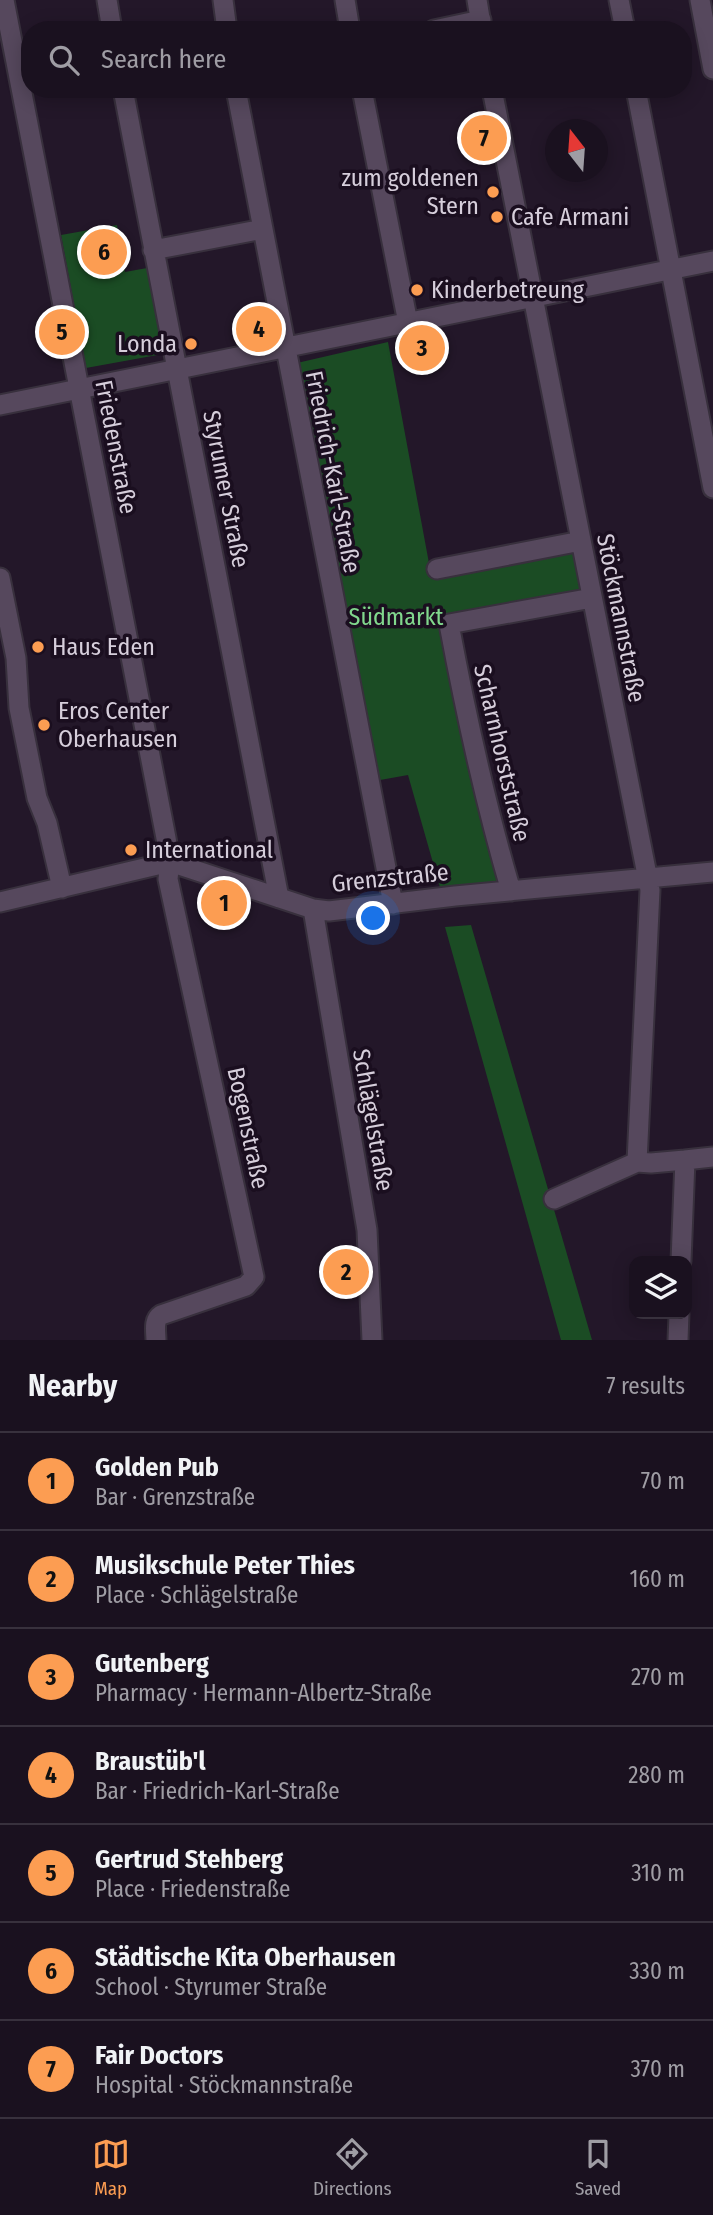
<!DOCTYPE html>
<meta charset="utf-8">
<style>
:root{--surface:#1a111f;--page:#271f2c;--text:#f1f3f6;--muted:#9f9da4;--line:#38313d;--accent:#fc9d52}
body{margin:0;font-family:"Fira Sans Condensed",sans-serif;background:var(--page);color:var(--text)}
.controls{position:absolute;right:21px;bottom:21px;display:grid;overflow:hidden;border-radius:14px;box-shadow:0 4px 18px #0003}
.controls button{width:63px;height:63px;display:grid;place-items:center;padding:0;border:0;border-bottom:2px solid var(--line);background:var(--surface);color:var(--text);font:35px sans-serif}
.compass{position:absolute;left:545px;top:119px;width:63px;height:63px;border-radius:50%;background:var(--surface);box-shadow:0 4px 18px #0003;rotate:343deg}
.you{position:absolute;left:374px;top:919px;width:24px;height:24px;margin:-18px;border:5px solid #fff;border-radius:50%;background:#1a73e8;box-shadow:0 0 0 10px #1a73e833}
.badge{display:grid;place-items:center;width:46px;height:46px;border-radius:50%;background:var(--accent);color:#111;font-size:23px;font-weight:700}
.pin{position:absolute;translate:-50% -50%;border:4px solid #fff;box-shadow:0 2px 7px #0006}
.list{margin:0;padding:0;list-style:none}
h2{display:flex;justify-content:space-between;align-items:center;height:91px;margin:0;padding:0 28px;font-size:30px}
h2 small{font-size:23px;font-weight:400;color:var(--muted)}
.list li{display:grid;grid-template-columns:46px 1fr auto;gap:21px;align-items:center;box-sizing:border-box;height:98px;padding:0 28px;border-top:2px solid var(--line)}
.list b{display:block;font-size:26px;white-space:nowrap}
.list p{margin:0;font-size:23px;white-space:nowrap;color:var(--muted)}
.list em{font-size:23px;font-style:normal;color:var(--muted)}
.icon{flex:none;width:38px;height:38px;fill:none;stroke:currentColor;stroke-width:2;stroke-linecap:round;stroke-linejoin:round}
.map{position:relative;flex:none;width:713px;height:1340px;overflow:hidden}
.search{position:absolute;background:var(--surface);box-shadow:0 4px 18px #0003;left:21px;right:21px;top:21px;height:77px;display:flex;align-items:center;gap:18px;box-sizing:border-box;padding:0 24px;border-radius:28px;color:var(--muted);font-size:26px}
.sheet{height:777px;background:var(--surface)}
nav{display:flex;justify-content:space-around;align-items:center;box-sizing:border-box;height:98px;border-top:2px solid var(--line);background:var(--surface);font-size:19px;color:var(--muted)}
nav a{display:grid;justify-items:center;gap:4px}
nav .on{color:var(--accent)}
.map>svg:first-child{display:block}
.green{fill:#1b4c24}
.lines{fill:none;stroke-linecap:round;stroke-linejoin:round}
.minor-casing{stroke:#38303d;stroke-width:23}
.minor{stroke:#56485d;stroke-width:19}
.poi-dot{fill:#fc9d52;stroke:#1a0e1f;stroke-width:2.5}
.labels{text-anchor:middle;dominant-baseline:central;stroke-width:7;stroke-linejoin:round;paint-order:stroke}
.poi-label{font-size:24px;fill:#d6cedb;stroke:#1a0e1f;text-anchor:start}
.street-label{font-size:24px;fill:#d6cedb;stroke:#1a0e1f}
.park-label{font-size:24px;fill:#81d78d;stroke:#1a0e1f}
</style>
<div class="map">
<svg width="713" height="1340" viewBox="0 0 713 1340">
<rect width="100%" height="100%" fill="#231729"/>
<path class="green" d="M117,225L125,272L147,268L163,354L86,368L61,235Z
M388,342L431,574L574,543L592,598L450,625L511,891L443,898L408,775L369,782L297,363Z
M471,925L592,1340H561L445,927Z"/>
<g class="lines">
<defs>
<path id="minor" d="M4,0L166,838L170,862L168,879L254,1277L246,1286L161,1315C153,1320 156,1332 156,1340
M107,0L112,30
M223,0L227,30
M345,0L350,30
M477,0L482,30
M619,0L625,30
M700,0L713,69
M434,30L481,20
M123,89L279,898
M236,89L393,904
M362,89L408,323
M492,89L650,890L637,1162L651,1163L685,1160L681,1261
M636,89L713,488
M153,250L263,229
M0,405L713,261
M437,569L581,541
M0,578L16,658L19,708L37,798L47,823L62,888
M511,891C485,803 466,715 449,624L592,598
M0,902L170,862L313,909L329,911L455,896L713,872
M313,909L367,1230L372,1340
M685,1160L713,1157
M554,1199L637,1162
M678,1340L679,1314"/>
</defs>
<use href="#minor" class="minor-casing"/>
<use href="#minor" class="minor"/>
</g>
<g class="poi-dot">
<circle cx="493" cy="192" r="7"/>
<circle cx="497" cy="217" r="7"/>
<circle cx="417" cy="290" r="7"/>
<circle cx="191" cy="344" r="7"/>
<circle cx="38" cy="647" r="7"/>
<circle cx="44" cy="725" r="7"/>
<circle cx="131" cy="850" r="7"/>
</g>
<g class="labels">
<g class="poi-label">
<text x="479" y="178" text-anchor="end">zum goldenen<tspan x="479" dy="28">Stern</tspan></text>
<text x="511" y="217">Cafe Armani</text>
<text x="431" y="290">Kinderbetreung</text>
<text x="177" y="344" text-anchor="end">Londa</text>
<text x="52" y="647">Haus Eden</text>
<text x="58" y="711">Eros Center<tspan x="58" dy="28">Oberhausen</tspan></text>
<text x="145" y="850">International</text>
</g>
<g class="street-label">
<text transform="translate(116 447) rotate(79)">Friedenstraße</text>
<text transform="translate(333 472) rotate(79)">Friedrich-Karl-Straße</text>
<text transform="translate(226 489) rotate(79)">Styrumer Straße</text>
<text transform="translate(621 618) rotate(79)">Stöckmannstraße</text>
<text transform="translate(502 753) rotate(77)">Scharnhorststraße</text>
<text transform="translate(390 878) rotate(-6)">Grenzstraße</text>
<text transform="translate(373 1120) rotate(80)">Schlägelstraße</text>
<text transform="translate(248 1128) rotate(78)">Bogenstraße</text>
</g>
<g class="park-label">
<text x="396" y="617">Südmarkt</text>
</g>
</g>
</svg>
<div class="controls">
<button><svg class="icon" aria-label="layers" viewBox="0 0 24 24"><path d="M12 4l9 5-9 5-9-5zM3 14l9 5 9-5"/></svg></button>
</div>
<svg class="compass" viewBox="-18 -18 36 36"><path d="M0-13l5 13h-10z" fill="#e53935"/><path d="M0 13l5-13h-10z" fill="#9f9da4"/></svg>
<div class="you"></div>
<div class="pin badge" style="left:224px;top:903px">1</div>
<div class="pin badge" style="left:346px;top:1272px">2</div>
<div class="pin badge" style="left:422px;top:348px">3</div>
<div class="pin badge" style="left:259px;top:329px">4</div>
<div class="pin badge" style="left:62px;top:332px">5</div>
<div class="pin badge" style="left:104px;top:252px">6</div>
<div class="pin badge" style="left:484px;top:138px">7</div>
<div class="search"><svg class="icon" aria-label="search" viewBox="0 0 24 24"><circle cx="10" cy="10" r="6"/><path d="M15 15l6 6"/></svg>Search here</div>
</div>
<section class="sheet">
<h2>Nearby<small>7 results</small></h2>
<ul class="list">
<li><span class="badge">1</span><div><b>Golden Pub</b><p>Bar · Grenzstraße</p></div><em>70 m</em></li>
<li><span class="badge">2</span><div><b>Musikschule Peter Thies</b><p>Place · Schlägelstraße</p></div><em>160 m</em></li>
<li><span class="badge">3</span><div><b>Gutenberg</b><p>Pharmacy · Hermann-Albertz-Straße</p></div><em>270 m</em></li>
<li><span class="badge">4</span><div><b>Braustüb'l</b><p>Bar · Friedrich-Karl-Straße</p></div><em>280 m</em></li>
<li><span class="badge">5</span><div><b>Gertrud Stehberg</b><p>Place · Friedenstraße</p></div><em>310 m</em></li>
<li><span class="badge">6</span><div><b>Städtische Kita Oberhausen</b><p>School · Styrumer Straße</p></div><em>330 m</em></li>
<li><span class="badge">7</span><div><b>Fair Doctors</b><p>Hospital · Stöckmannstraße</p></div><em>370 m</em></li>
</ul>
</section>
<nav>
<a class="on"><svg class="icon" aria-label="map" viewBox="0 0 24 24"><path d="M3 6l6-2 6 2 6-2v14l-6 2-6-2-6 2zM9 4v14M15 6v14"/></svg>Map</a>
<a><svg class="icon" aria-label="directions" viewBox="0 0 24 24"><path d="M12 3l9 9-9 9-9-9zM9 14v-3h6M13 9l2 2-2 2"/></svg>Directions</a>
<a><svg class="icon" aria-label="saved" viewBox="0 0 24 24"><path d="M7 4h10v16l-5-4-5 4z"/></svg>Saved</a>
</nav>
